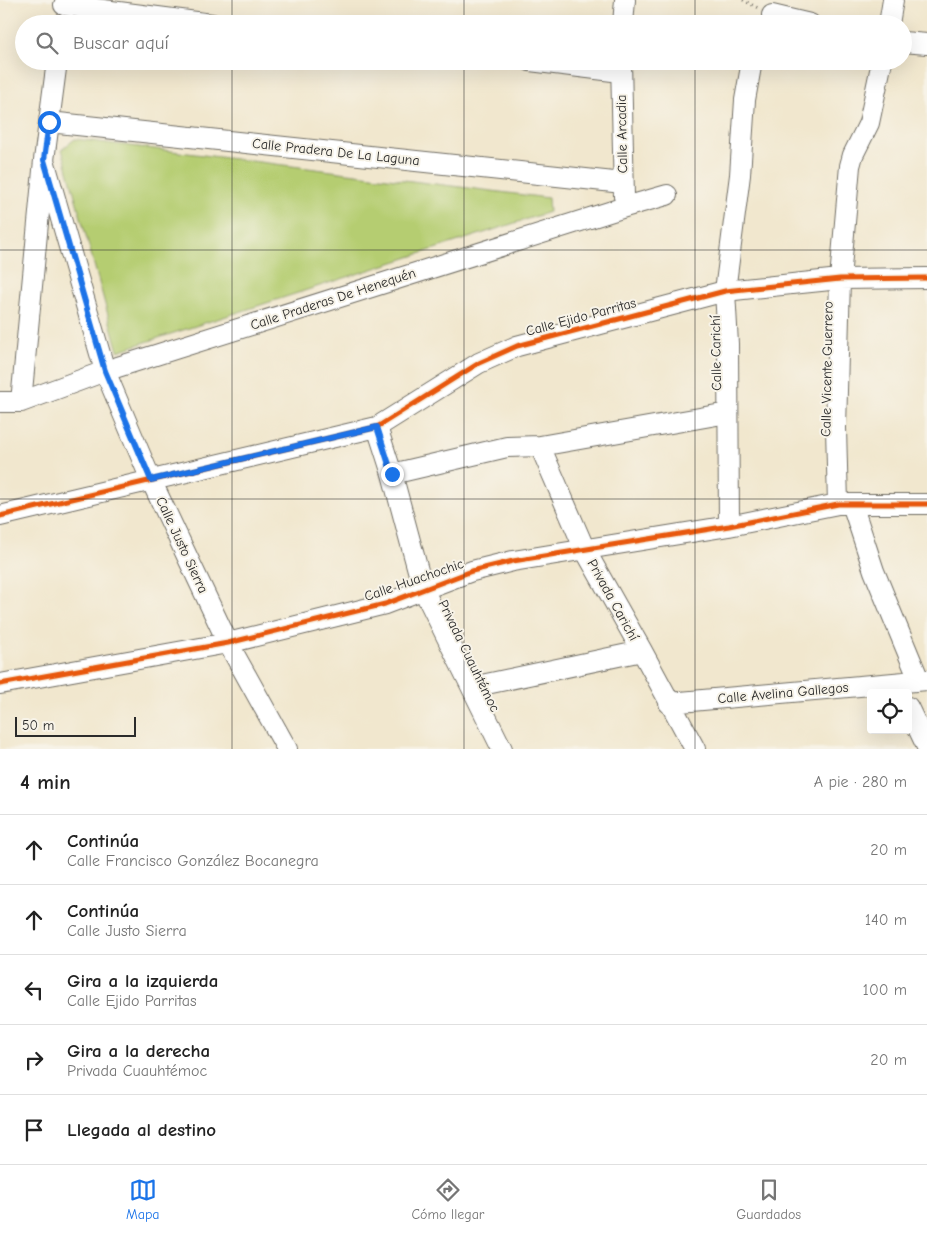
<!DOCTYPE html>
<html lang="es">
<meta charset="utf-8">
<style>
:root{--surface:#fff;--page:#f6f6f6;--text:#222;--muted:#767676;--line:#e0e0e0;--accent:#1a73e8}
body{margin:0;font-family:"Comic Neue",sans-serif;background:var(--page);color:var(--text)}
.controls{position:absolute;right:15px;bottom:15px;display:grid;overflow:hidden;border-radius:5px;box-shadow:0 5px 20px #0002}
.controls button{width:45px;height:45px;display:grid;place-items:center;padding:0;border:0;border-bottom:1px solid var(--line);background:var(--surface);color:var(--text);font:25px sans-serif}
.scale{position:absolute;left:15px;bottom:12px;width:121px;box-sizing:border-box;padding-left:5px;border:2px solid #2b2b2b;border-top:0;font-size:14px;line-height:18px;white-space:nowrap;color:#2b2b2b;-webkit-text-stroke:4px #f7f3e8;paint-order:stroke}
.stop{position:absolute;width:15px;height:15px;margin:-11px;border:4px solid #1a73e8;border-radius:50%;background:#fff}
.stop.end{background:#1a73e8;border-color:#fff;box-shadow:0 1px 5px #0008}
.list{margin:0;padding:0;list-style:none}
h2{display:flex;justify-content:space-between;align-items:center;height:65px;margin:0;padding:0 20px;font-size:21px}
h2 small{font-size:16px;font-weight:400;color:var(--muted)}
.list li{display:grid;grid-template-columns:32px 1fr auto;gap:15px;align-items:center;box-sizing:border-box;height:70px;padding:0 20px;border-top:1px solid var(--line)}
.list b{display:block;font-size:19px;white-space:nowrap}
.list p{margin:0;font-size:16px;white-space:nowrap;color:var(--muted)}
.list em{font-size:16px;font-style:normal;color:var(--muted)}
.icon{flex:none;width:28px;height:28px;fill:none;stroke:currentColor;stroke-width:2;stroke-linecap:round;stroke-linejoin:round}
.map{position:relative;flex:none;width:927px;height:749px;overflow:hidden}
.search{position:absolute;background:var(--surface);box-shadow:0 5px 20px #0002;left:15px;right:15px;top:15px;height:55px;display:flex;align-items:center;gap:12px;box-sizing:border-box;padding:0 18px;border-radius:28px;color:var(--muted);font-size:19px}
.sheet{height:415px;background:var(--surface)}
nav{display:flex;justify-content:space-around;align-items:center;box-sizing:border-box;height:70px;border-top:1px solid var(--line);background:var(--surface);font-size:14px;color:var(--muted)}
nav a{display:grid;justify-items:center;gap:2px}
nav .on{color:var(--accent)}
.map>svg:first-child{display:block}
.green{fill:#b5cd71;stroke:#707c4e}
.lines{fill:none;stroke-linecap:round;stroke-linejoin:round}
.minor-casing{stroke:#706d64;stroke-width:22}
.path{stroke:#706d64;stroke-width:3;stroke-dasharray:1 4;stroke-linecap:butt}
.minor{stroke:#fff;stroke-width:20}
.cycleway-casing{stroke:#f7f3e8;stroke-width:8}
.cycleway{stroke:#e8590c;stroke-width:5}
.route{stroke:#1a73e8;stroke-width:6}
.grid{fill:none;stroke:#2b2b2b;stroke-width:1;stroke-opacity:0.55}
.labels{text-anchor:middle;dominant-baseline:central;stroke-width:4;stroke-linejoin:round;paint-order:stroke}
.street-label{font-size:14px;fill:#2b2b2b;stroke:#f7f3e8}
</style>
<div class="map">
<svg width="927" height="749" viewBox="0 0 927 749">
<rect width="100%" height="100%" fill="#f7f3e8"/>
<filter id="ink" filterUnits="userSpaceOnUse"><feTurbulence type="fractalNoise" baseFrequency=".02" numOctaves="2"/><feDisplacementMap in="SourceGraphic" scale="10" xChannelSelector="R" yChannelSelector="G"/><feConvolveMatrix kernelMatrix="1 2 1 2 8 2 1 2 1" color-interpolation-filters="sRGB"/></filter>
<filter id="wash" filterUnits="userSpaceOnUse"><feTurbulence type="fractalNoise" baseFrequency=".0096" numOctaves="4" result="noise"/><feDisplacementMap in="SourceGraphic" scale="20" xChannelSelector="R" yChannelSelector="G"/><feGaussianBlur stdDeviation="1.12" result="paint"/><feColorMatrix in="noise" values="0 0 0 0 0 0 0 0 0 0 0 0 0 0 0 0 0 1.4 0 .05"/><feComposite in="paint" operator="in"/></filter>
<g filter="url(#wash)">
<rect width="100%" height="100%" fill="#f1e7ce"/>
<path class="green" d="M75,139L548,198L549,212L118,351L62,149Z"/>
</g>
<g filter="url(#ink)">
<g class="lines">
<defs>
<path id="minor" d="M64,5L212,24
M772,15L810,24
M623,24L625,0
M889,24L893,0
M903,42L927,44
M530,61L621,72
M621,61L624,197
M49,122L623,183
M44,160L105,371L151,480L228,643L287,749
M0,402H21L105,371L625,207L667,195
M21,402L44,160L57,61
M377,427L392,474L423,589L502,749
M540,446L585,550L642,651L695,749
M392,474L507,447L540,446L728,413
M838,504L836,428L840,279L850,166L853,155L869,123L882,61
M852,504L874,571L919,680
M0,516L377,427L479,363L517,346L725,291L840,279L927,278
M729,526L728,344L725,291L740,175L745,100L752,61
M0,684L228,643L385,604L472,571L513,561L729,526L838,504H927
M472,687L642,651
M669,703L927,680
M908,707L927,747"/>
</defs>
<use href="#minor" class="minor-casing"/>
<path class="path" d="M743,0L758,8"/>
<use href="#minor" class="minor"/>
<defs>
<path id="cycleway" d="M0,516L377,427L479,363L517,346L725,291L840,279L927,278
M0,684L228,643L385,604L472,571L513,561L729,526L838,504H927"/>
</defs>
<use href="#cycleway" class="cycleway-casing"/>
<use href="#cycleway" class="cycleway"/>
</g>
</g>
<g class="lines" filter="url(#ink)">
<path class="route" d="M49,122L44,160L105,371L151,480L377,427L392,474"/>
</g>
<path class="grid" d="M232,0V24M464,0V24M695,0V24M232,61V749M464,61V749M695,61V749M0,250H927M0,499H927"/>
<g class="labels">
<g class="street-label">
<text transform="translate(622 134) rotate(-91)">Calle Arcadia</text>
<text transform="translate(336 152) rotate(6)">Calle Pradera De La Laguna</text>
<text transform="translate(333 299) rotate(-18)">Calle Praderas De Henequén</text>
<text transform="translate(581 317) rotate(-15)">Calle Ejido Parritas</text>
<text transform="translate(716 353) rotate(-91)">Calle Carichí</text>
<text transform="translate(827 369) rotate(-89)">Calle Vicente Guerrero</text>
<text transform="translate(182 545) rotate(65)">Calle Justo Sierra</text>
<text transform="translate(414 580) rotate(-19)">Calle Huachochic</text>
<text transform="translate(613 600) rotate(61)">Privada Carichí</text>
<text transform="translate(469 656) rotate(64)">Privada Cuauhtémoc</text>
<text transform="translate(783 693) rotate(-5)">Calle Avelina Gallegos</text>
</g>
</g>
</svg>
<div class="controls">
<button><svg class="icon" aria-label="locate" viewBox="0 0 24 24"><circle cx="12" cy="12" r="6"/><path d="M12 2v4M12 18v4M2 12h4M18 12h4"/></svg></button>
</div>
<div class="scale">50 m</div>
<div class="stop" style="left:49px;top:122px"></div>
<div class="stop end" style="left:392px;top:474px"></div>
<div class="search"><svg class="icon" aria-label="search" viewBox="0 0 24 24"><circle cx="10" cy="10" r="6"/><path d="M15 15l6 6"/></svg>Buscar aquí</div>
</div>
<section class="sheet">
<h2>4 min<small>A pie · 280 m</small></h2>
<ul class="list">
<li><svg class="icon" aria-label="ahead" viewBox="0 0 24 24"><path d="M12 20V5M6 11l6-6 6 6"/></svg><div><b>Continúa</b><p>Calle Francisco González Bocanegra</p></div><em>20 m</em></li>
<li><svg class="icon" aria-label="ahead" viewBox="0 0 24 24"><path d="M12 20V5M6 11l6-6 6 6"/></svg><div><b>Continúa</b><p>Calle Justo Sierra</p></div><em>140 m</em></li>
<li><svg class="icon" aria-label="left" viewBox="0 0 24 24"><path d="M17 20v-9H6M10 6l-5 5 5 5"/></svg><div><b>Gira a la izquierda</b><p>Calle Ejido Parritas</p></div><em>100 m</em></li>
<li><svg class="icon" aria-label="right" viewBox="0 0 24 24"><path d="M7 20v-9h11M14 6l5 5-5 5"/></svg><div><b>Gira a la derecha</b><p>Privada Cuauhtémoc</p></div><em>20 m</em></li>
<li><svg class="icon" aria-label="arrive" viewBox="0 0 24 24"><path d="M6 21V4h12l-3 4 3 4H6"/></svg><div><b>Llegada al destino</b></div></li>
</ul>
</section>
<nav>
<a class="on"><svg class="icon" aria-label="map" viewBox="0 0 24 24"><path d="M3 6l6-2 6 2 6-2v14l-6 2-6-2-6 2zM9 4v14M15 6v14"/></svg>Mapa</a>
<a><svg class="icon" aria-label="directions" viewBox="0 0 24 24"><path d="M12 3l9 9-9 9-9-9zM9 14v-3h6M13 9l2 2-2 2"/></svg>Cómo llegar</a>
<a><svg class="icon" aria-label="saved" viewBox="0 0 24 24"><path d="M7 4h10v16l-5-4-5 4z"/></svg>Guardados</a>
</nav>
